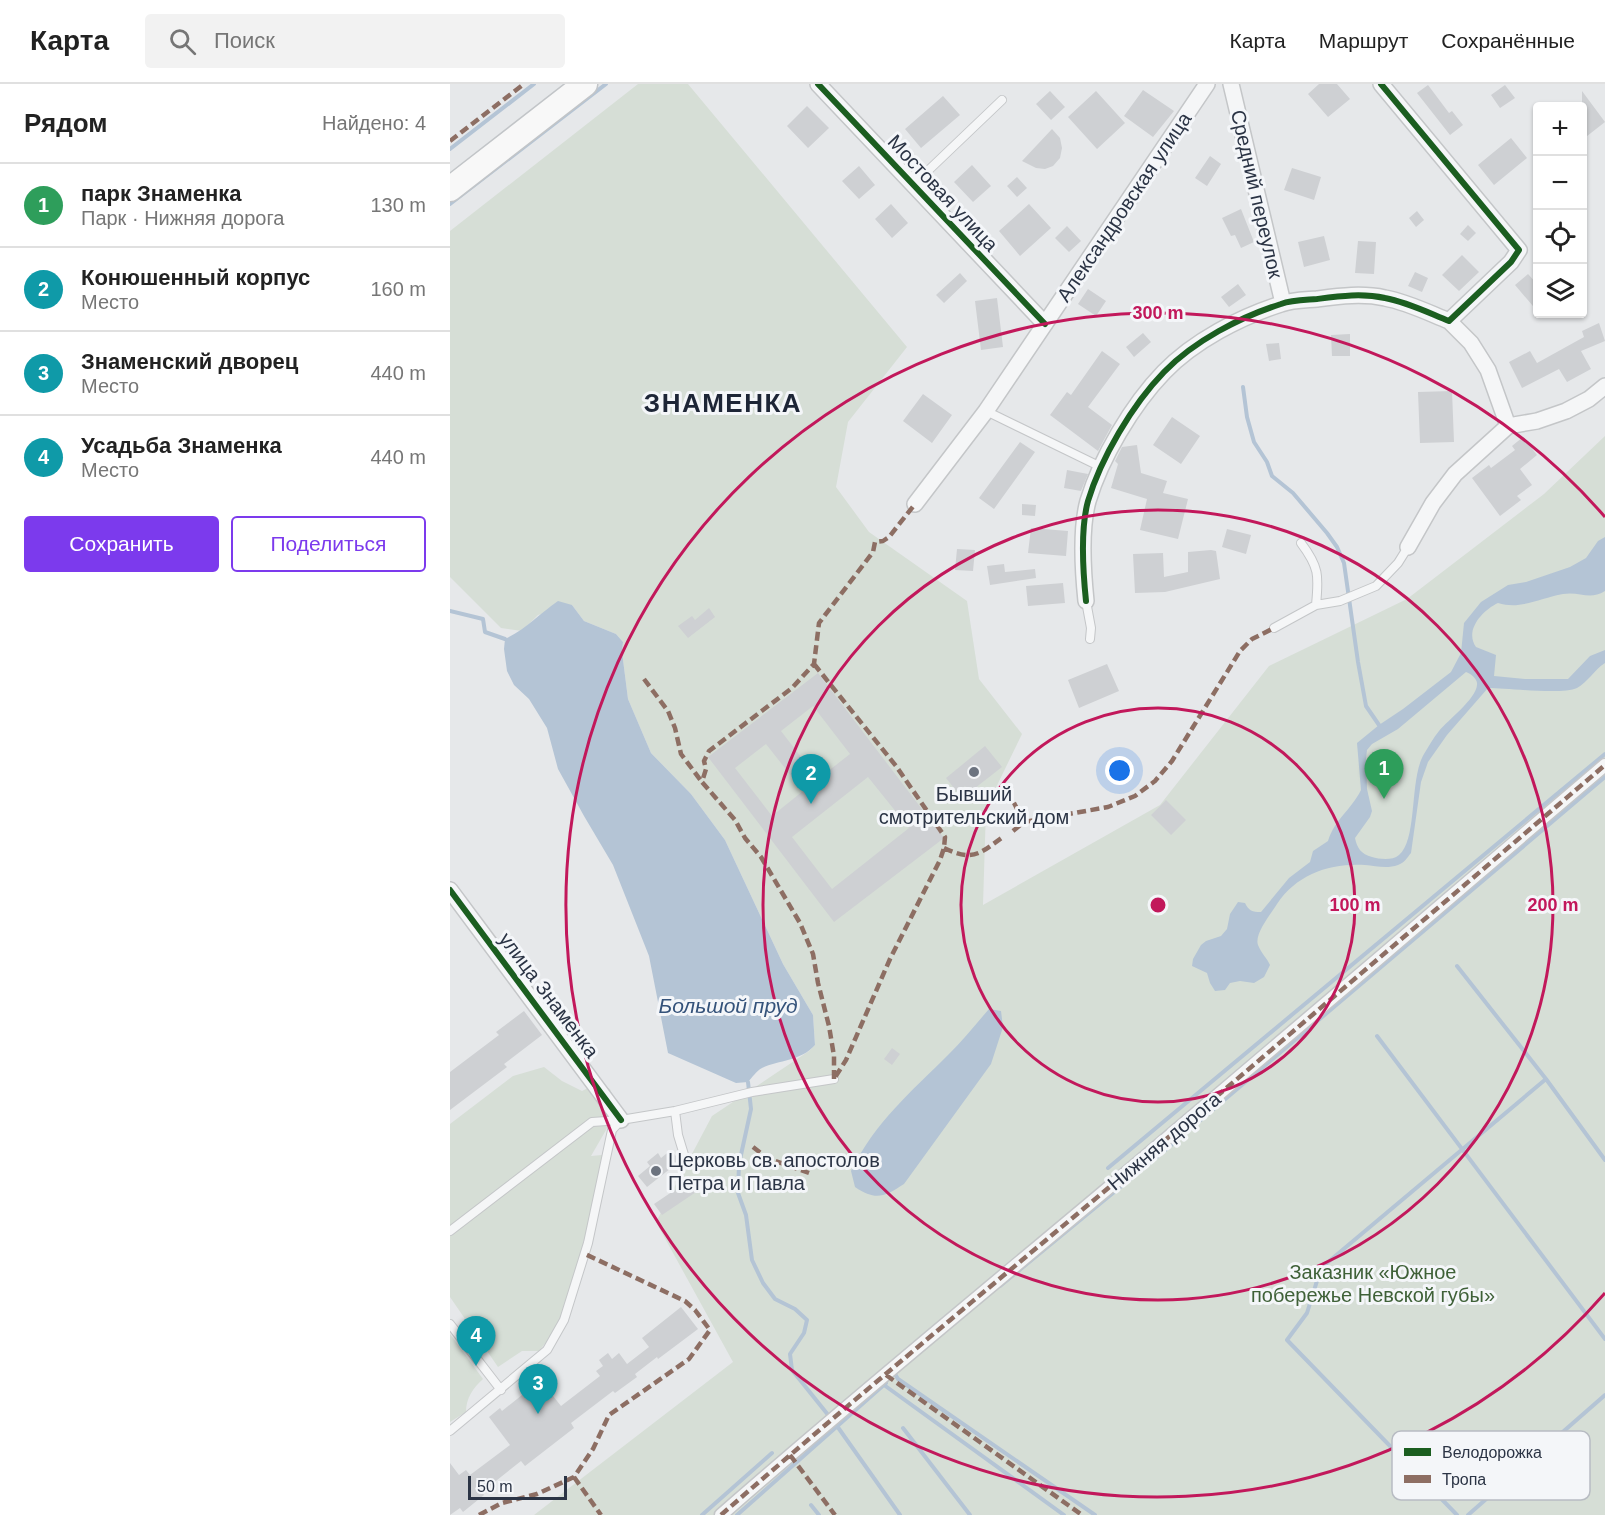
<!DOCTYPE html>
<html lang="ru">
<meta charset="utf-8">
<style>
:root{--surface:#fff;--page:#f2f2f2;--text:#222;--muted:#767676;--line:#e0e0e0;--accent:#7c3aed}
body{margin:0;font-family:Helvetica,sans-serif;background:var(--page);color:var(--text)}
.controls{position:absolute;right:18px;top:18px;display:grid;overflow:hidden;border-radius:6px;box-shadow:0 2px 4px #0004}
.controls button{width:54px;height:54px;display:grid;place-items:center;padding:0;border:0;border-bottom:2px solid var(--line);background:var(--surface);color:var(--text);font:30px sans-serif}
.scale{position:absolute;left:18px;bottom:15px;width:99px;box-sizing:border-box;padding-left:6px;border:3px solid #2b3445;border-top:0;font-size:16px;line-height:21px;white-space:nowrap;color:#2b3445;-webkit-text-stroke:4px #f4f6f9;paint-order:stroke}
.you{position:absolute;left:670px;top:687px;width:21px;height:21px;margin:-15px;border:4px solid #fff;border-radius:50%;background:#1a73e8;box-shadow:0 0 0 9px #1a73e833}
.badge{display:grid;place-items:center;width:39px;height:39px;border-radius:50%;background:var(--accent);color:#fff;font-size:20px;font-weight:700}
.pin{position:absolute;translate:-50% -50px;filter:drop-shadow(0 2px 3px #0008)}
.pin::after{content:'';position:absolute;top:32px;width:21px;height:18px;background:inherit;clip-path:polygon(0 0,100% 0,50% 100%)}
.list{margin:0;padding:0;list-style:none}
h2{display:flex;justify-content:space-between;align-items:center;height:78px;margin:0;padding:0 24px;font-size:26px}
h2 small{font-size:20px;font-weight:400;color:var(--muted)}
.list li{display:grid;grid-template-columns:39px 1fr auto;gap:18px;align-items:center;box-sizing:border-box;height:84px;padding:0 24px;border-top:2px solid var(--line)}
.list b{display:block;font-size:22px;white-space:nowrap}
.list p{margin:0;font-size:20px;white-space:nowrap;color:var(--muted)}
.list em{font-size:20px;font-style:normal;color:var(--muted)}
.actions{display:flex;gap:12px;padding:18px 24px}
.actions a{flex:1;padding:14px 0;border:2px solid var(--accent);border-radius:6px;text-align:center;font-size:21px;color:var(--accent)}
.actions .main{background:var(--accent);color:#fff}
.icon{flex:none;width:33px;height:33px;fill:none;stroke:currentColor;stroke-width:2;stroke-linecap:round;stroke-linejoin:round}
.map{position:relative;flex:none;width:1155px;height:1431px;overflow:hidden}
header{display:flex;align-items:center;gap:36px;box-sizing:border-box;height:84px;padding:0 30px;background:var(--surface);border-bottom:2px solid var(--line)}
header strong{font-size:28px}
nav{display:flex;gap:33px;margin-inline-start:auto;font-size:21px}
.search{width:420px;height:54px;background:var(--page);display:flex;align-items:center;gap:15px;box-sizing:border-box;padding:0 21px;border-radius:6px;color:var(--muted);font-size:22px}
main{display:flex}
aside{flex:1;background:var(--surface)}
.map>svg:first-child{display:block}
.green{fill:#d6ded6}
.water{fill:#b4c4d5;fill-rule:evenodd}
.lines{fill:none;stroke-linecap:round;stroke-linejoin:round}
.stream{stroke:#b4c4d5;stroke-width:4}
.building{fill:#ced0d3;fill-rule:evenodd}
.service-casing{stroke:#c4c6c8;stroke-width:10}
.pedestrian-casing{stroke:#c4c6c8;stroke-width:15}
.minor-casing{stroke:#c4c6c8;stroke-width:18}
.primary-casing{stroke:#c2c5c8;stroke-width:27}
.service{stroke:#f5f6f7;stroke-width:8}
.pedestrian{stroke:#f5f6f7;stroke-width:12}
.minor{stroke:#f5f6f7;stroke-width:15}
.primary{stroke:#f8f8f8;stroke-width:24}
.quiet{stroke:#8d6e63;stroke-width:4.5;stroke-dasharray:9 4.5;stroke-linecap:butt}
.cycleway-casing{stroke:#f4f6f9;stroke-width:10}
.cycleway{stroke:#1b5e20;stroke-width:6}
.ring{fill:none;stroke:#c2185b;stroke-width:3}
.poi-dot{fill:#6c737f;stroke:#f4f6f9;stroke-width:2}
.labels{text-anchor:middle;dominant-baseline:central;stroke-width:6;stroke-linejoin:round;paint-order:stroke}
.street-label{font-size:20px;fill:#2b3445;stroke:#f4f6f9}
.poi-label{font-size:20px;fill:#2b3445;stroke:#f4f6f9}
.park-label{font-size:20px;fill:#3f6138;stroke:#f4f6f9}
.water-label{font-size:21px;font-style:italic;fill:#34527a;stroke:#f4f6f9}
.district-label{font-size:26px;font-weight:bold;letter-spacing:1.5px;fill:#1d2536;stroke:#f4f6f9}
.key{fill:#f4f6f9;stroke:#b8bcc3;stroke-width:1.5}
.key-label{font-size:16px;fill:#2b3445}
.centre{fill:#c2185b;stroke:#f4f6f9;stroke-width:3}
.ring-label{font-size:18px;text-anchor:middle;font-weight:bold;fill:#c2185b;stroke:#f4f6f9;stroke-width:6;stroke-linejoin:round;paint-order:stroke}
</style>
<header>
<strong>Карта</strong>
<div class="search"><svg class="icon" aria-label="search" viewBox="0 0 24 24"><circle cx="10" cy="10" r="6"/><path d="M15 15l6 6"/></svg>Поиск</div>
<nav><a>Карта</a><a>Маршрут</a><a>Сохранённые</a></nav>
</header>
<main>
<aside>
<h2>Рядом<small>Найдено: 4</small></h2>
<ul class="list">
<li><span class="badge" style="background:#2e9e5b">1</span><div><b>парк Знаменка</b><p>Парк · Нижняя дорога</p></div><em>130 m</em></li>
<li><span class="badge" style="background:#0f9aa8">2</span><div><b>Конюшенный корпус</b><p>Место</p></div><em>160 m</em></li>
<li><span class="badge" style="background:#0f9aa8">3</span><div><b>Знаменский дворец</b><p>Место</p></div><em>440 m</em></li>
<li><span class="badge" style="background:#0f9aa8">4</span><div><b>Усадьба Знаменка</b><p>Место</p></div><em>440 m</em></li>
</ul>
<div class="actions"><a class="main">Сохранить</a><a>Поделиться</a></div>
</aside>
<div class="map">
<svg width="1155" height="1431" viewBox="0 0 1155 1431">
<rect width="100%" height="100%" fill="#e6e8ea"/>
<path class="green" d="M188,0H238L457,263L398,338L386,403L419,448L517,517L529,595L572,650L536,724L533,821L710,721L819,582L957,515L1094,410L1155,352V1431H84L283,1278L206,1138L262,1032L359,967L365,961L363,931L333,880L275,756L241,710L201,669L178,615L172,568L173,558L166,550L134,537L122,521L88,531L72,547L51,544L0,493V147Z
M94,983L112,997L132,1007L148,999L160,1005L166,1022L156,1046L141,1072L152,1071C140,1130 130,1221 89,1267H72L48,1283L0,1213V1040L63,992Z
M0,1250L33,1295C23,1304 16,1314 16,1328L0,1338Z"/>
<path class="water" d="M1155,453V507C1139,517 1130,507 1113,510C1090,514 1071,526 1048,519C1033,526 1014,546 1026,563L1046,571L1044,592L1075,595H1118L1140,572L1155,566V579C1144,586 1138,598 1127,604C1112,611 1056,604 1038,604L997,651L978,678L971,698L961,769C957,774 954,779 948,781C937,785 926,782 915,781C880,779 847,790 827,820C821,830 804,850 808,861C811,869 817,874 820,881L814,893L804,899L790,897L780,899L775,906L765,907L760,899L757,889L742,882L743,875L751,861L756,857L771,852L777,845L780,830L788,818L795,819C799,827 802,828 811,828L839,794L860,778L863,767L878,757C885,735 901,726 911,706L907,659L929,641L953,625L1001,588L1011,569L1014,539L1031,518L1058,501L1076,498L1120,483L1136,474L1148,457ZM1016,588C1021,590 1028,595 1027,601C1026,615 998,636 989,647C983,654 979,662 974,670C959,695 968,755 949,771C942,777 929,775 922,773C911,770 907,764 905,754L920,733L922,727L917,705L916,675L917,666L922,660L948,645Z
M108,517L122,521L134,537L166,550L173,558L172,568L178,615L201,669L241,710L275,756L333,880L363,931L365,961C351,977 329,976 312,984C306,987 302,994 298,998L286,999L218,969L199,872L163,781L134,732L108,685L97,644L79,615L64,601L57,587L54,565L55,555C75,546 89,530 108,517Z
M539,925L551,927L553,943L541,980L454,1100C434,1113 426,1117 405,1103L401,1087C426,1037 460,1009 499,970C513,956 526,940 539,925Z"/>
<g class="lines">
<path class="stream" d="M0,65L84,0
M0,120L156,0
M793,303L797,333L804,358L817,378L822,392L843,409L877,449L887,463L894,479L908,578L916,622L929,641
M0,527L33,535L35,548L55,555
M1007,882L1096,995L1155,1076
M927,952L1155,1255
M298,998L301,1025L289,1080L288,1109L296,1131L302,1176L313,1199L325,1215L345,1225L357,1236L354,1249L340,1270L342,1286L387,1342L450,1431
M658,1084L1155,670
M550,1202L720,1062L1155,693
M445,1290L448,1295L645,1431
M434,1301L614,1431
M453,1344L520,1431
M361,1421L369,1431
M252,1431L322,1369
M287,1431L436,1299
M1007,1431L837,1256L857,1229L871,1184L1096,995
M1018,1431L1155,1311"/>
</g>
<path class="building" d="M869,0H887L900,15L878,33L858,10Z
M978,1L999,29L1002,27L1013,41L1000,51L967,9Z
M1055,1L1065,14L1050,24L1041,11Z
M693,6L724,27L703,53L674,32Z
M600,7L615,23L601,36L586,20Z
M646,7L675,39L647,65L618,33Z
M1132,7L1155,38L1132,56Z
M493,12L510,31L471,64L455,45Z
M357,22L379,44L358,64L337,42Z
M602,45L610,54L612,64L610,74L603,82L595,85L586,84L572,77Z
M1061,54L1077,74L1044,101L1028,81Z
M760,72L771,80L757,102L745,94Z
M522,81L541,102L523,118L504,98Z
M409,82L425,101L409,115L392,97Z
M842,84L871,93L864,116L834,106Z
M567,93L577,104L567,113L557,102Z
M441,120L458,139L442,154L425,135Z
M579,120L601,144L570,172L549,147Z
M791,125L804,158L791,164L785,151L781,152L772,134Z
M967,127L974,136L966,143L959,134Z
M1018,141L1026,149L1018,157L1010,150Z
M617,142L631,157L619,168L605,154Z
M874,152L880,176L854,183L848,158Z
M908,157L926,158L924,190L905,189Z
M1012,171L1029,188L1009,207L992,191Z
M965,188L978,194L972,208L958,202Z
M510,189L517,197L494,219L486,211Z
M1078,190L1088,201V228L1065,201Z
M788,200L796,211L779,223L771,213Z
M638,205L656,217L646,232L628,220Z
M547,214L553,263L531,266L525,217Z
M1149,239L1155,257L1131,267L1141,285L1117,298L1109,285L1072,304L1059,278L1080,267L1087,279L1134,253L1132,247Z
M693,249L701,258L684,273L676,263Z
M900,250V272H882L881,251Z
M829,259L831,275L819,277L816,260Z
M652,267L670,280L638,323L662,341L648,367L600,331L617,308L621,311Z
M1002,307L1004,358L970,359L968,308Z
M473,310L502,331L482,359L453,337Z
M722,333L750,352L731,380L703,361Z
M1073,353L1087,371L1070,385L1082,401L1067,412L1071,416L1050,432L1022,394L1039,381L1041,384L1065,366L1062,362Z
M570,358L585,368L544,425L529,414Z
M687,361L691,389L717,397L713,409L738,415L728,455L690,446L697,415L661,404L668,380L665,377L672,363Z
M617,386L638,390L631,407L614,404Z
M572,420L586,421L585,432L572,431Z
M581,444L618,447L616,472L578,469Z
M777,445L801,451L796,470L772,463Z
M507,465L525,466L523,487L505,486Z
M761,466L766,467L770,495L715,508L685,509L683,470L713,469L714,493L738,488V468Z
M554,480L555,488L585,485L586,494L540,501L537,482Z
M613,499L615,519L578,522L576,502Z
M259,524L265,533L238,554L228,542L242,532L245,536Z
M657,580L669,607L629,624L618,596Z
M368,589L494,754L384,838L258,673ZM363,622L400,670L368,695L331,647ZM316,660L353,707L322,732L285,684ZM418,693L459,744L382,805L342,753Z
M535,662L552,683L520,708L515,702L508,709L496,694Z
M716,716L736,736L721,751L701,731Z
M74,927L92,951L54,980L57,983L0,1026V988L49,951L46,948Z
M442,964L450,970L442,981L434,975Z
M221,1066L230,1077L197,1103L188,1092L200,1082L197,1078L208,1069L211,1074Z
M241,1095L249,1106L212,1131L204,1120Z
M231,1223L248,1245L208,1275L207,1273L185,1290L187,1293L165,1309L163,1307L121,1339L124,1344L75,1382L71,1377L32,1408L34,1411L13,1428L10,1424L0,1431V1379L9,1391L16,1386L20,1391L60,1361L39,1333L50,1324L52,1327L82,1303L80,1300L88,1293L111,1322L150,1292L146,1287L153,1282L149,1276L158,1269L162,1275L169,1269L177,1280L199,1263L192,1254Z"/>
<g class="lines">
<defs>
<path id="service" d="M463,101L552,16
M536,327L651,383
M851,459C869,483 869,491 866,521
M636,517L641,544L640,555
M824,544L866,521L890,517L926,502L948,479L958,463
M225,1027L228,1051L235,1074
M0,1147L142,1038L171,1036L225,1027L302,1008L384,995
M0,1240L51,1306
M0,1347L97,1266L114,1236L138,1159L162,1046L171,1036"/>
<path id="pedestrian" d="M271,1431C400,1318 532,1210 663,1100C828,961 991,821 1155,681"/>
<path id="minor" d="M368,0L595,240
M781,0L833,219
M999,237L1021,259L1038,286L1058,342
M465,420L536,327L757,0
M958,463L983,419L1005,390L1058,342L1087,337L1116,327L1139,315L1155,302
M636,517C633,488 630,446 638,417C651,374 682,321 714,288C744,257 790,233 831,220C842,216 856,216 867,215C890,212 912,209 935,214C957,218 979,229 999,237L1061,178L1069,166L931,0
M0,806L171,1036"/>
<path id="primary" d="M0,105L135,0"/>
</defs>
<use href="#service" class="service-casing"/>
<use href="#pedestrian" class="pedestrian-casing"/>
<use href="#minor" class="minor-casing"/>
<use href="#primary" class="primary-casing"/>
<use href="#service" class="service"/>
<use href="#pedestrian" class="pedestrian"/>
<use href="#minor" class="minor"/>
<use href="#primary" class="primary"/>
<path class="quiet" d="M0,57L74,0
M364,580L446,682L495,753L494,764L490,776L440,875L396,976L384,995
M194,595L218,627L225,644L231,670L252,698
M574,738L658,723L685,712L705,697L722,677L790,567L802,555L824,544
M563,747L574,738L563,717
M494,764C523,778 529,770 553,753
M384,995V972L379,942L368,899L363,870L350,839L311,773L295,754L285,736L252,698L256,685L254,677L259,667L342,604L364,580L369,539L423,468L425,458L433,457L439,453L465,420
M303,1063L317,1074L359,1089
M436,1291L632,1431
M340,1371L385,1431
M124,1393L151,1431
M29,1431L52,1419L87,1410L124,1393L143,1365L159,1331L239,1275L260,1246L245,1226L235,1217L135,1170
M271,1431C400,1318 532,1210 663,1100C828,961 991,821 1155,681"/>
<defs>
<path id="cycleway" d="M368,0L595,240
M636,517C633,488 630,446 638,417C651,374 682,321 714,288C744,257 790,233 831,220C842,216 856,216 867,215C890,212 912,209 935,214C957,218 979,229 999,237L1061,178L1069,166L931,0
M0,806L171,1036"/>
</defs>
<use href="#cycleway" class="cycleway-casing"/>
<use href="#cycleway" class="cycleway"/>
</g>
<g class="ring">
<circle cx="708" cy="821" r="197"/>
<circle cx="708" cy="821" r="395"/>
<path d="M1155 1209A592 592 0 1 1 1155 433"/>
</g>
<g class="poi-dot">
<circle cx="524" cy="688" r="6"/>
<circle cx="206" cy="1087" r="6"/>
</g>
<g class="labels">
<g class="street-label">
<text transform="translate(493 109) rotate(47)">Мостовая улица</text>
<text transform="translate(807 110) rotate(77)">Средний переулок</text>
<text transform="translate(674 123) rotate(-56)">Александровская улица</text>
<text transform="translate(99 911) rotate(53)">улица Знаменка</text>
<text transform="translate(714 1057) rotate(-40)">Нижняя дорога</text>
</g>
<g class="poi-label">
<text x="524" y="710">Бывший<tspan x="524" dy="23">смотрительский дом</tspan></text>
<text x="218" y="1076" text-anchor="start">Церковь св. апостолов<tspan x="218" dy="23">Петра и Павла</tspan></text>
</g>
<g class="park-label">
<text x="923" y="1188">Заказник «Южное<tspan x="923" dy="23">побережье Невской губы»</tspan></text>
</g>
<g class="water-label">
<text x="278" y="921">Большой пруд</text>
</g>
<g class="district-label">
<text x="273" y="319">ЗНАМЕНКА</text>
</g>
</g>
<rect x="942" y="1347" width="198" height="69" rx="9" class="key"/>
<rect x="954" y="1364" width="27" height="8" fill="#1b5e20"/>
<rect x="954" y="1391" width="27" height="8" fill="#8d6e63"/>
<g class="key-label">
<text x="992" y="1374">Велодорожка</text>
<text x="992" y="1401">Тропа</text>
</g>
<circle cx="708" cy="821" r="9" class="centre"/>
<g class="ring-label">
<text x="708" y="235">300 m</text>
<text x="905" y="827">100 m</text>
<text x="1103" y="827">200 m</text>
</g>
</svg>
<div class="controls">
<button>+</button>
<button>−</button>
<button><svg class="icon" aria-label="locate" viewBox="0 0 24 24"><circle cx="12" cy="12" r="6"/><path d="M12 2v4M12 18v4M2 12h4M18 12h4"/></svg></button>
<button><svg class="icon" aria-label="layers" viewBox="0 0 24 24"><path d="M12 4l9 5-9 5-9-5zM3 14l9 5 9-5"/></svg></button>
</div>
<div class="scale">50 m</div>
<div class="you"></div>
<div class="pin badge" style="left:934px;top:715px;background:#2e9e5b">1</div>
<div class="pin badge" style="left:361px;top:720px;background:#0f9aa8">2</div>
<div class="pin badge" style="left:88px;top:1330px;background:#0f9aa8">3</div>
<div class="pin badge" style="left:26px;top:1282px;background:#0f9aa8">4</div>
</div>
</main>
